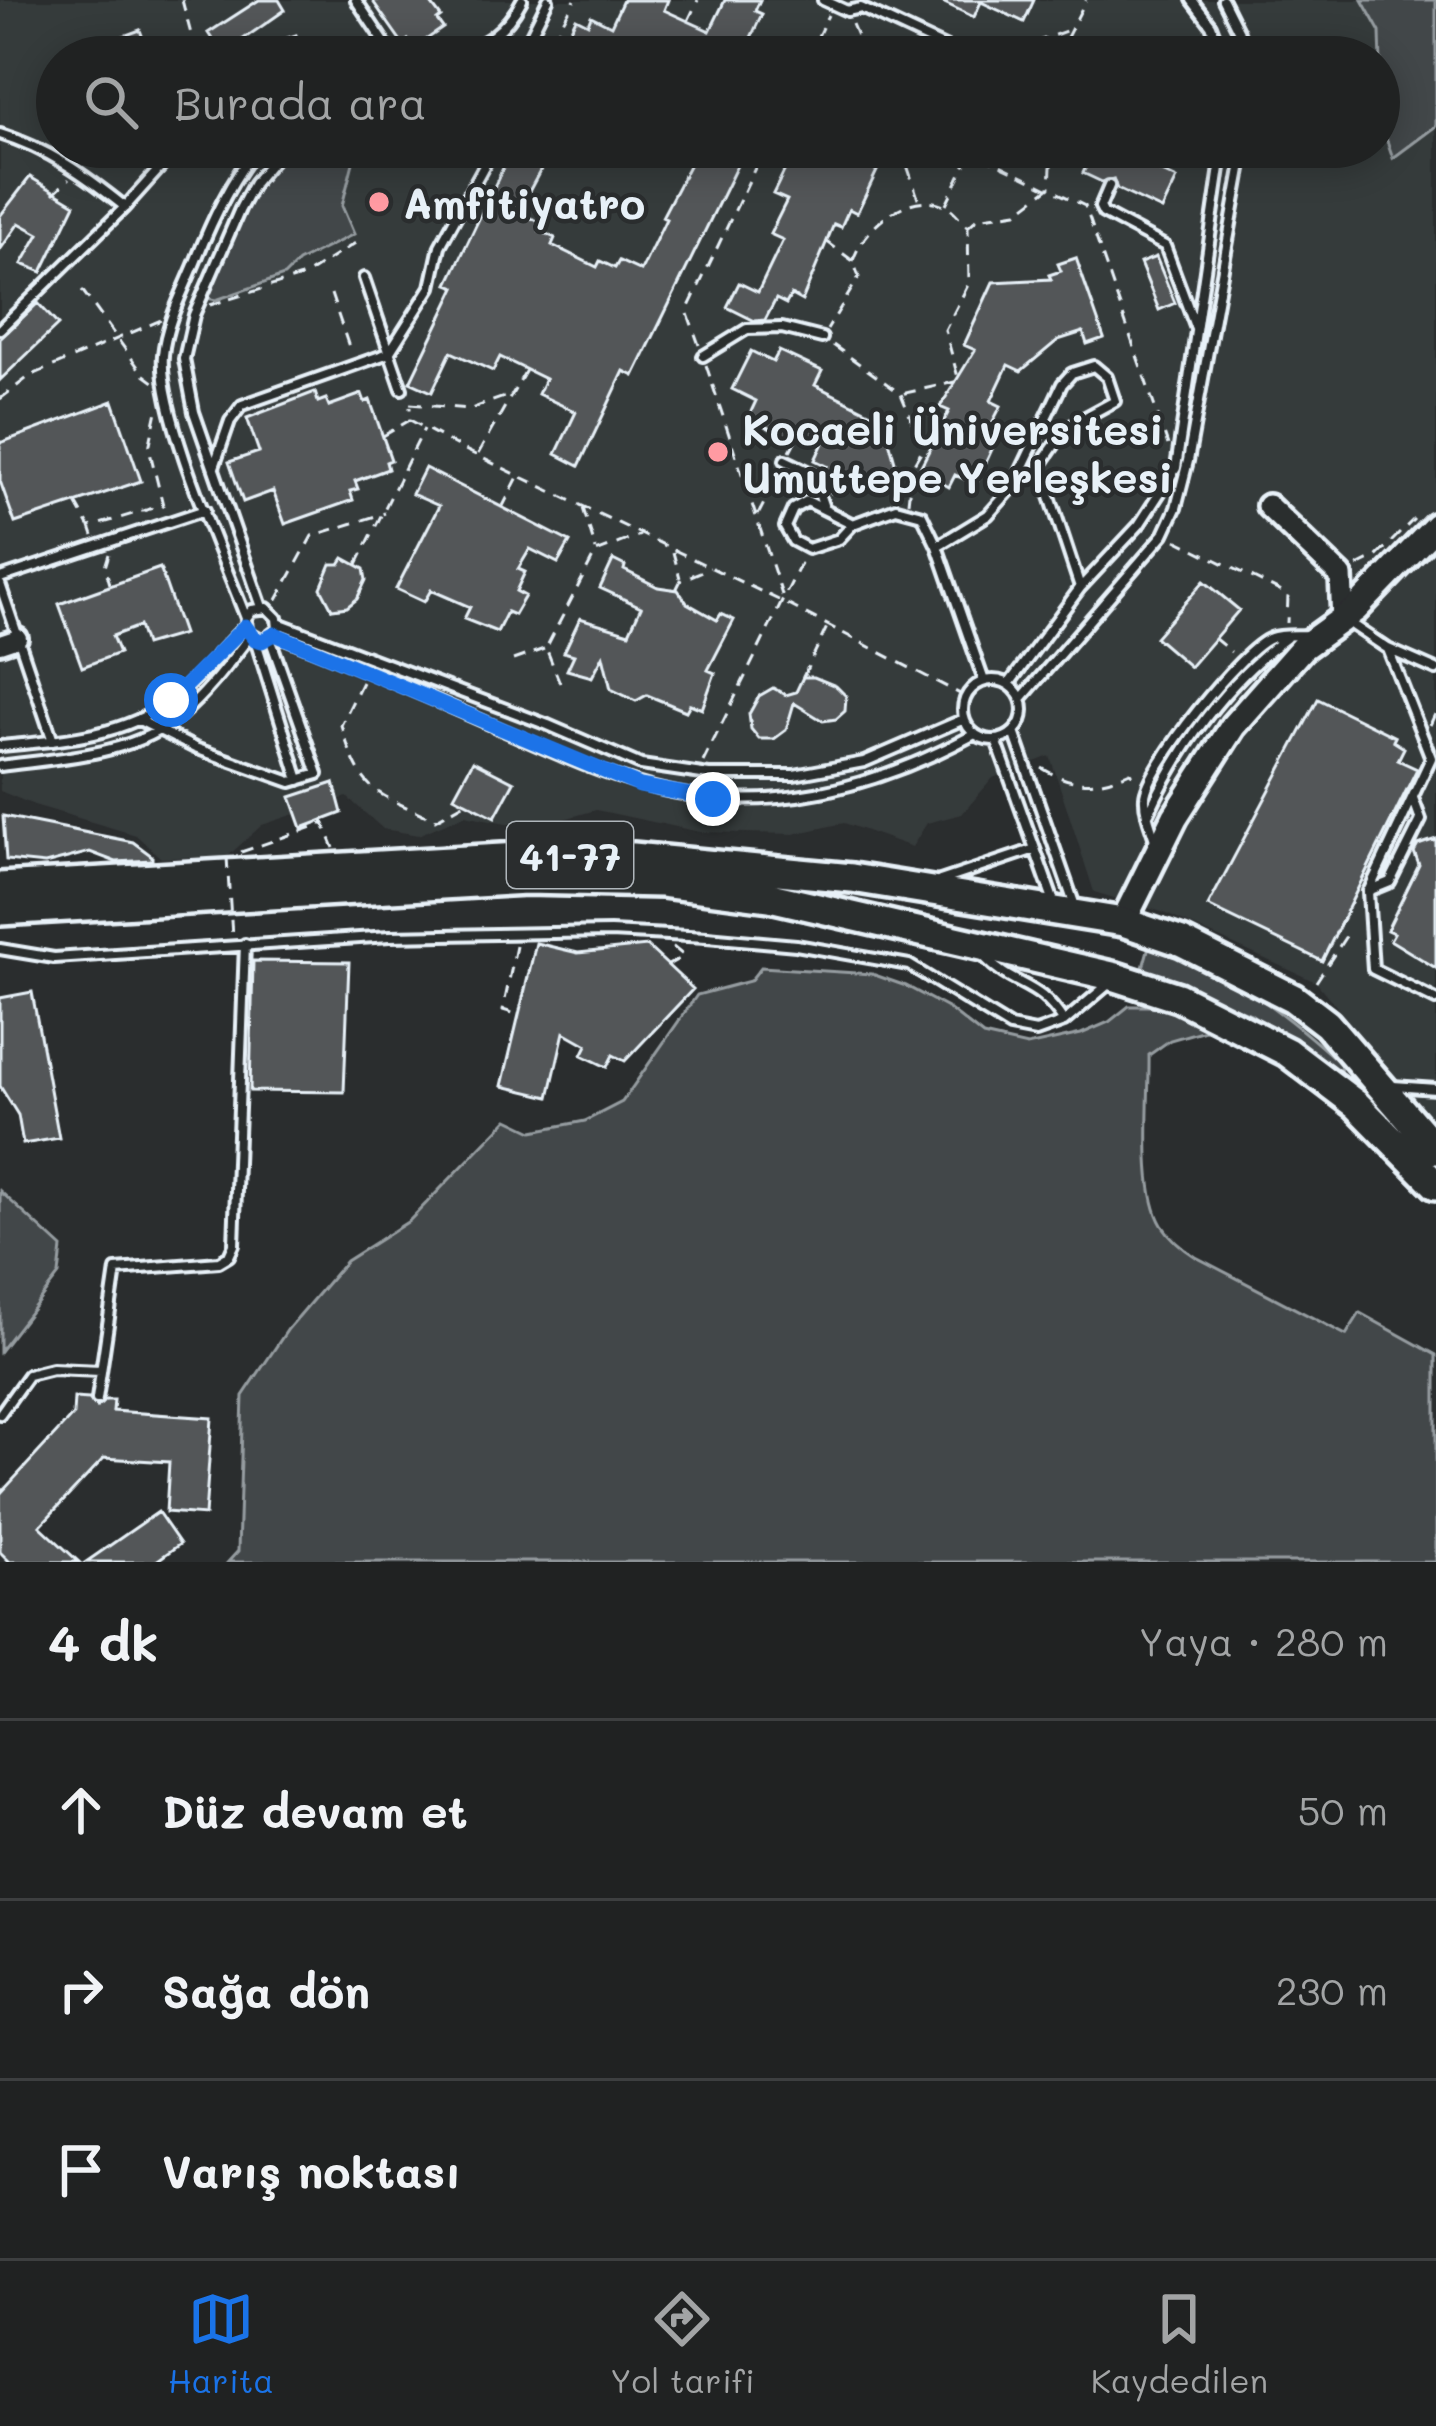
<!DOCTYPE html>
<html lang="tr">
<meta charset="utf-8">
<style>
:root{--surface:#202222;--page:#282a2a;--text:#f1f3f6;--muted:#a2a4a5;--line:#3d3f40;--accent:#1a73e8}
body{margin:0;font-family:Mali,sans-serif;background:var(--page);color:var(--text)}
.stop{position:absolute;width:36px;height:36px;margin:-27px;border:9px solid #1a73e8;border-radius:50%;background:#fff}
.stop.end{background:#1a73e8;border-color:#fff;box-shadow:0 3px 12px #0008}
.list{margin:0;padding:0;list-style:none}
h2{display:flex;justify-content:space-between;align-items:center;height:156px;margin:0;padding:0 48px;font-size:51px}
h2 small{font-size:39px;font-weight:400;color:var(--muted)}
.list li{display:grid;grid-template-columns:78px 1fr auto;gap:36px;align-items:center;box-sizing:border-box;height:180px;padding:0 48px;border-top:3px solid var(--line)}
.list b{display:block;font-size:45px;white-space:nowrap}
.list em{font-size:39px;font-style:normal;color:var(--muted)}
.icon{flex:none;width:66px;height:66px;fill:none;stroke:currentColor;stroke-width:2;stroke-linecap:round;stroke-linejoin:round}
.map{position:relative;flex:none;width:1436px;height:1562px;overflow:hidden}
.search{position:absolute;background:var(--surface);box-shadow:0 6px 30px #0003;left:36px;right:36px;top:36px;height:132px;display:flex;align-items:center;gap:30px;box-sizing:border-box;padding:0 42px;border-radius:66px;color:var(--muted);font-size:45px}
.sheet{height:696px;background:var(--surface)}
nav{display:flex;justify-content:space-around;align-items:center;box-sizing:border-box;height:168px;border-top:3px solid var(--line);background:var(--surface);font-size:33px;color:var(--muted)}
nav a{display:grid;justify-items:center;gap:6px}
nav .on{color:var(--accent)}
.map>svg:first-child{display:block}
.built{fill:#363a3b;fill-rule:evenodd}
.green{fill:#424648;stroke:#959ca0;stroke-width:3}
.building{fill:#535759;stroke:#e8f1f8;stroke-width:3}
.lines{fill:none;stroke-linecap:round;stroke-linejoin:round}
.service-casing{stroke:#e8f1f8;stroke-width:16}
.minor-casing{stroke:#e8f1f8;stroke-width:26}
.tertiary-casing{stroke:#e8f1f8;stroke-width:30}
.secondary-casing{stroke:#e8f1f8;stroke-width:33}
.trunk-casing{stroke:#e8f1f8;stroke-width:36}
.path{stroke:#e8f1f8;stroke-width:3;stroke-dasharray:12 9;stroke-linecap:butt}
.service{stroke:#2a2d2e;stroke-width:8}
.minor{stroke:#2a2d2e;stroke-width:16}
.tertiary{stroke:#2a2d2e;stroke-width:21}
.secondary{stroke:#2a2d2e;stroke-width:24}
.trunk{stroke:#2a2d2e;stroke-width:27}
.path-bridge{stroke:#e8f1f8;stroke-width:3;stroke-dasharray:12 9;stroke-linecap:butt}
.route{stroke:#1a73e8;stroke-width:15}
.poi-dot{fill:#ff9aa2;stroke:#2a2d2e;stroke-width:4.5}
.labels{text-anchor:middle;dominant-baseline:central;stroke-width:9;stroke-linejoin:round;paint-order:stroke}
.shield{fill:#2a2d2e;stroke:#afb6bb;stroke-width:3}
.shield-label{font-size:39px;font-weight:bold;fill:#e8f1f8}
.poi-label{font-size:42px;font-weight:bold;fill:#e8f1f8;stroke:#2a2d2e;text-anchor:start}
</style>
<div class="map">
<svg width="1436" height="1562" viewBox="0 0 1436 1562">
<rect width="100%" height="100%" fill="#2a2d2e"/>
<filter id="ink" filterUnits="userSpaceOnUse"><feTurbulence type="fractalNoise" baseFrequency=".00833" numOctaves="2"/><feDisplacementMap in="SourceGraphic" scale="24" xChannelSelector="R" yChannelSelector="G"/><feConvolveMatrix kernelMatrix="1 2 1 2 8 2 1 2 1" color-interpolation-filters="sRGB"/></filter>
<g filter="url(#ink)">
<path class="built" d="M0,0H1436V1120L1431,1121L1316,982L1162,912L1094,892L1050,756L993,778L962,814L927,823L912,847L844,823L794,834L700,832L596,810L532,828L465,815L418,835L383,829L347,797L262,825L227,857L161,858L136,835L34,805L0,791ZM57,57H1379V147H57Z"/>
<path class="green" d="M1362,0H1436V126L1393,158L1383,129L1380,32Z
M298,147H357L342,206L354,234L298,262L284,276L216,300L206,298C226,245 249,179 298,147Z
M1151,939C1232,976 1275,1004 1341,1064L1340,1073L1327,1071L1251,1014L1142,971Z
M761,967L872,974L906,986L949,1009L983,1036L1027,1046L1081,1034L1109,1022L1129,1006H1155L1208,1018L1222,1025L1170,1040L1149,1055C1150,1099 1140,1189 1162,1225C1171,1239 1182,1248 1196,1257L1346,1335L1360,1313L1436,1355V1562H228L238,1551L243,1396L288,1329L346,1261L409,1221L508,1119L533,1131L585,1121L622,1102L697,995L750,981Z
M0,1191L62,1248L59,1275L0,1351Z"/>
<path class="building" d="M259,0H279L285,10L222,54L208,33Z
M372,0H428L441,17L437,20L443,28L414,48L408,40L403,44Z
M623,0H668L664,10L710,31L725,0H760L755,11L762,14L742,57H557L576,18L588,24L591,16L611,26Z
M938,0H1034L1024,22L981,2L974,17Z
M140,30L150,57H95L118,38Z
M296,35L303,57H238V55Z
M513,147H553L518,212L544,224L540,231L555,238L552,245L597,267L600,261L615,268L619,261L641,271L666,219L662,217L693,158L670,147H746L634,376L624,371L579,466L556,454L576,412L538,394L545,379L500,357L493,371L451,352L432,392L410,382L456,287L448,284Z
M796,147L811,152L813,147H876L867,166L877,171L857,213L849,209L841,227L834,224L802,301L791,295L786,304L776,299L765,320L755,321L727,307L739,283L758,292L783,240L770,234L787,200L773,194Z
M1066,147H1168L1158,170L1177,179L1162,210L1117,189L1113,179L1102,182L1083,173L1090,158Z
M30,177L75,204L42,272L22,264L39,234L19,223L0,250V216Z
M1156,257L1175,303L1159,310L1140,263Z
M1076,258L1104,338L1087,344L1083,332L1058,340L1021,371L1008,365L991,401L1001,406L989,429L999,434L976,484L955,475L949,487L919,470L949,411L940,407L975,350L964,345L993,282L1051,279L1049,275L1061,271L1058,264Z
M38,303L58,325L0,380V339Z
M751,351L773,362L779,351L822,371L815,385L883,419L897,469L852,482L848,487L822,473L827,466L815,460L823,443L794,429L790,438L748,418L756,401L732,389Z
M315,392L318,402L326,399L329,406L362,394L365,402L370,400L391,460L386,462L388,469L355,481L358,489L350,491L353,500L285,524L273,491L243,502L229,462L259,452L247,418Z
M113,401L141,481L15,523L0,481V443Z
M425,468L570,542L558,563L530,549L518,569L525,572L516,591L525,596L514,615L507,612L497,632L464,619L470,607L431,590L424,602L396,589L439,506L412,494Z
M344,558L364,569L366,580L357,599L347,607L332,609L321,588L331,564H340Z
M613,560L625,566L624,570L658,587L678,590L687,603L717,620L721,614L734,620L708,670L715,673L702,709L690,704L686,711L647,695L636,701L611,689L603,656L592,677L567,670L574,655L564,652L580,618L629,633L641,607L600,588Z
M160,568L183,634L145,645L139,626L112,636L119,653L82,667L59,604Z
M1204,581L1239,610L1190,667L1155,637Z
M803,677H814L836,686L846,696L845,711L836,719L823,721L794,703L786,730L774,739H759L751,729L749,714L759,696L773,688L786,695L796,692Z
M1318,699L1395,737L1393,741L1404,748L1398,760L1417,769L1322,961L1208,906Z
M473,761L514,782L495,817L454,796Z
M334,783L342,813L302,828L291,797Z
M3,816L133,842L152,856V860L116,862L90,852L45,864L6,860Z
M1436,839V968L1390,940L1394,933L1387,930L1419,865L1414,852L1418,845Z
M536,943L578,953L647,946L693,989L625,1061L613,1055L607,1067L582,1055L587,1045L564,1032L549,1097L502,1086Z
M253,961L349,962L344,1092L250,1091Z
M32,992L59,1138L23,1144L18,1115L0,1086V998Z
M74,1398L89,1399L97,1407L105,1400H114L113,1411L212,1418L205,1515L166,1512L169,1462L104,1458L40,1526L79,1562H10L0,1552V1494L73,1415Z
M158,1512L180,1544L155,1562H86Z"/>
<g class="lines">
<defs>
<path id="service" d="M356,0L394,57
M823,0L847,11L861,8L966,57
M1192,0L1211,25L1223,57
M1223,0L1239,32L1246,57
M449,57C483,45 505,33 522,0
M501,57L528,40L548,0
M0,134C49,149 85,175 125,207L179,147
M1109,186L1100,207L1103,213L1165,246L1196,329
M364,278L402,389
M0,329L125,207
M703,356L747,329L782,328L822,338
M785,460L812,473L823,505
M214,467L230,421L242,405L389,353L431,287L440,246L490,155L474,147
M853,524L839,539L808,549L793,541L785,527L793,509L807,501L853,524L896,508L922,515L937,546L984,681
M937,546L988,515L1013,487L1062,384L1072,373L1094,366L1107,377L1115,401L1067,427L1040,466L1080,587
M0,578L205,510
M0,584L53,741
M262,607L194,412L184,359L194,315L240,209L254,183L284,147
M246,618L252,610L267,608L277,618L278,629L263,641L247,632L246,618C223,558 158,414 163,355C166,322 184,290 196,260C212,220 231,179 258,147
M1348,622L1388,649L1436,670
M278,623L548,725L641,765L709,775H794L864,762L964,719
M275,634C344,661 411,689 478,719C553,752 630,791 712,798C806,807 894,778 975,734
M255,639L299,780
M1388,649L1431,758L1368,892L1373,969L1436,1000
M963 710a30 30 0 1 1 60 0a30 30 0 1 1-60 0Z
M1009,684L1080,588L1139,525L1176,468L1223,147
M1021,699L1164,534L1176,508L1188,461L1245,147
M139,720L195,748L291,782L318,774L270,638
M1014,732L1076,909
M996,740L1054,902
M0,746C57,741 124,737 171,700C198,679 221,650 245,626
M0,766C59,758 133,756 181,715C208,692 229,663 250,636
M1149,813C1179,747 1227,681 1286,638
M1156,843C1152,829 1144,812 1145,797C1146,768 1243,647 1271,638C1281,634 1297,636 1308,635
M940,881L1035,849
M1368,891L1390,882L1421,820L1413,798
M0,949L54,958L390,936L610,932L707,937L796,945L909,965L1010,1027L1036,1032L1064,1022L1111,982
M984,957C1016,990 1037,979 1064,1022
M1393,1086L1436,1089
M97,1399L116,1270L219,1262L229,1256L234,1245L245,944
M0,1414L28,1375L52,1369L101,1371"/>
<path id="minor" d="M0,644L18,638"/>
<path id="tertiary" d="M1268,506L1341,576L1343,619"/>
<path id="secondary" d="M1123,922L1175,817L1233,726L1302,648L1356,609L1436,526"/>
<path id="trunk" d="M0,887L536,856L633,857L852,878L1123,922L1182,942L1293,998L1327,1024L1436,1150
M0,911L526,880L662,883L770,897L1116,977L1178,997L1287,1052L1357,1105L1436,1185"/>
</defs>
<use href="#service" class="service-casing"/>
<use href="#minor" class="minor-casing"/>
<use href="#tertiary" class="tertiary-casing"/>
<use href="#secondary" class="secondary-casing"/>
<use href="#trunk" class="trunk-casing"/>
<path class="path" d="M182,0L197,57
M688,21L698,0
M852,24L866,57
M218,57L222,54
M339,57L371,44
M543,57L575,0
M808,57L828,15
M995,57L1071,29
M1057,57L1086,0
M901,147L919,201
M963,147L1085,206L1168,445
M53,194L69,179
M946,204L972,151L986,147
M968,227L978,218L1017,212L1050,187L1052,147
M826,241L853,261L859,277L827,330
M853,261C862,229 910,187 946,206C953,209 962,221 968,227L969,283L945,330L959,381L901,394
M82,290L143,374L155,383
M331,294L351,353
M210,305L304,276L357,242
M699,345L687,311L765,147
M833,345L901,394L923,448L912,467L908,502
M706,365L784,601
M0,399L30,376L161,320
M410,404L471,409L512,394
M410,420L461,448L785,603L966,697
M383,436L410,420V407
M790,451L800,432
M478,454L526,370
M830,494L836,483
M76,503L89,526
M502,508L518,477
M583,508L596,550
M758,515L781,470
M93,536L90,527L163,505L149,448L157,411
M1176,540L1288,595L1287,623
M673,552L680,578
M109,554L105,567L110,584
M357,564L424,429
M1358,566L1376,557L1414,519
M676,590L681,580L710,568
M277,600L312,536L385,513
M1214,638L1231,652
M513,660L544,649
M803,677L827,627
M362,682L341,725C363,796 372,790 435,820L467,802
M560,683L546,648L596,552L640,535
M1430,725L1436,712
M703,762L802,561
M1042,768C1072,787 1098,786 1130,772L1137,778
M322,819L334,848
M241,852L324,823
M516,946L503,1010L519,1015
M668,965L684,956L672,946
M1316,982L1346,936"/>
<use href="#service" class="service"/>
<use href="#minor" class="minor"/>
<use href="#tertiary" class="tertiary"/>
<use href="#secondary" class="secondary"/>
<use href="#trunk" class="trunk"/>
<path class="path-bridge" d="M227,857L232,936"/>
</g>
</g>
<g class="lines" filter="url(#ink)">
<path class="route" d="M171,700L245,626L255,639L262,641L275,634L640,786L713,799"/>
</g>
<g class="poi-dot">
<circle cx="379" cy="202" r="12"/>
<circle cx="718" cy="452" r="12"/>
</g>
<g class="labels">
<rect class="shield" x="507" y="822" width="126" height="66" rx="9"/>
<g class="shield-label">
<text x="570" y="855">41-77</text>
</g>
<g class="poi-label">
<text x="403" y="202">Amfitiyatro</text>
<text x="742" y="428">Kocaeli Üniversitesi<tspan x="742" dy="48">Umuttepe Yerleşkesi</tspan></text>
</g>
</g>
</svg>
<div class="stop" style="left:171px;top:700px"></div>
<div class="stop end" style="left:713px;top:799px"></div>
<div class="search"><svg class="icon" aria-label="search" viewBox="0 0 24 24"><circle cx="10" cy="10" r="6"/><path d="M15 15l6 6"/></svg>Burada ara</div>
</div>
<section class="sheet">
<h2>4 dk<small>Yaya · 280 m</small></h2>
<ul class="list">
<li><svg class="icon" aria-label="ahead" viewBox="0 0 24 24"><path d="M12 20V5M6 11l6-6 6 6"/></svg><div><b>Düz devam et</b></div><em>50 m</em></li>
<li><svg class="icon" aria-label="right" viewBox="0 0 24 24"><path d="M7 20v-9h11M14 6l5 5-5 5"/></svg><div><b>Sağa dön</b></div><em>230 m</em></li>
<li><svg class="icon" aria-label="arrive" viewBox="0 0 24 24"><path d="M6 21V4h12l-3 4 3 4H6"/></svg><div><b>Varış noktası</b></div></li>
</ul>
</section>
<nav>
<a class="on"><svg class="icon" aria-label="map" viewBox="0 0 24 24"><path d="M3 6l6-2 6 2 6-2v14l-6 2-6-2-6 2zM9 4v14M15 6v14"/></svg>Harita</a>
<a><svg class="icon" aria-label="directions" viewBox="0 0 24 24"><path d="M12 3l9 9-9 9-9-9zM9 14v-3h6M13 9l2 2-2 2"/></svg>Yol tarifi</a>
<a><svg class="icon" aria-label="saved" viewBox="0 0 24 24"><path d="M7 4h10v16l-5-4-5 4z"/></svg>Kaydedilen</a>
</nav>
